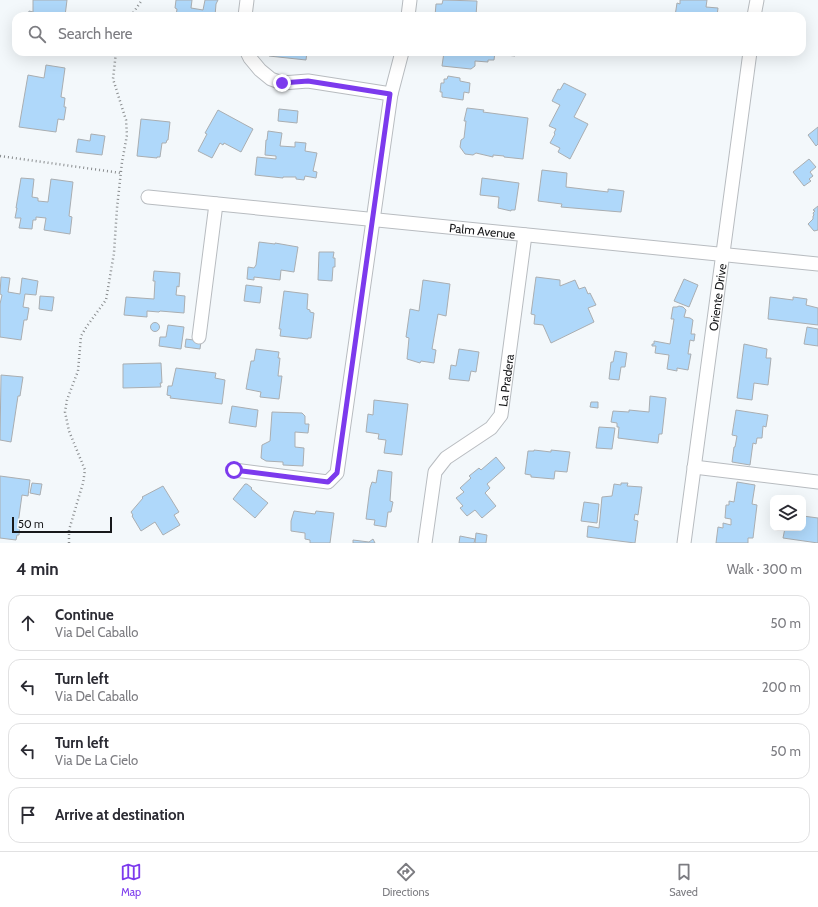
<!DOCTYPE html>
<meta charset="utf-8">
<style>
:root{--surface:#fff;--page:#f7f7f7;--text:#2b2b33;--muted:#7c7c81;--line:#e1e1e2;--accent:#7c3aed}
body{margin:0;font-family:Cabin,sans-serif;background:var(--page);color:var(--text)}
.controls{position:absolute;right:12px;bottom:12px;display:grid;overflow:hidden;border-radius:8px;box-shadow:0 4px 16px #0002}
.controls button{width:36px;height:36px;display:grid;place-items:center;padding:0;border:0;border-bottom:1px solid var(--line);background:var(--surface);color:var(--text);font:20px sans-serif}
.scale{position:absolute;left:12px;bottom:10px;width:100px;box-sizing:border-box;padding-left:4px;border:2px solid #17181a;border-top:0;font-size:11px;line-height:14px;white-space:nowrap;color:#17181a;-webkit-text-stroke:3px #f3f8fb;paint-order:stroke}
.stop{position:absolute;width:12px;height:12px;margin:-9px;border:3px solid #7c3aed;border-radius:50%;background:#fff}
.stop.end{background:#7c3aed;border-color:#fff;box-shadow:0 1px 4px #0008}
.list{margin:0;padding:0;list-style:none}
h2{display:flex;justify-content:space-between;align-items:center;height:52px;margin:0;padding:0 16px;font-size:17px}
h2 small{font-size:13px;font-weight:400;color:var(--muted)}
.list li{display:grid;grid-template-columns:26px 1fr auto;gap:12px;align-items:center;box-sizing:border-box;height:56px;margin:0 8px 8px;padding:0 8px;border:1px solid var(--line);border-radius:12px}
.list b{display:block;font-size:15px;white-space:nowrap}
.list p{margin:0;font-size:13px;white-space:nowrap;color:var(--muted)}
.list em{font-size:13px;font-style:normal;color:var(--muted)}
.icon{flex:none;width:22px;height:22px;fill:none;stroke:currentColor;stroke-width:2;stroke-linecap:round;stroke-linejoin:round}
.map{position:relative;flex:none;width:818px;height:543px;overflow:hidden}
.search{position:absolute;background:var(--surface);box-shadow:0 4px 16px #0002;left:12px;right:12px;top:12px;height:44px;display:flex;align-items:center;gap:10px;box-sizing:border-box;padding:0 14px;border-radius:12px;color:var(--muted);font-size:15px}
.sheet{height:308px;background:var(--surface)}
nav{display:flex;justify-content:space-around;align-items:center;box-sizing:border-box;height:56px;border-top:1px solid var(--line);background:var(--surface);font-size:11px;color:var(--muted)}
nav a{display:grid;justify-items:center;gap:2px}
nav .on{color:var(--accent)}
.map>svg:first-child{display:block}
.building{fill:#afd8fa;stroke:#aaaeb1}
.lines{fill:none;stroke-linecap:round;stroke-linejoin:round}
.street-casing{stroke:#b8bcc0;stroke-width:15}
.path{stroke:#898c8e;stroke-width:2.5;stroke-dasharray:1 3;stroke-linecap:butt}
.street{stroke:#fff;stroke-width:13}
.route{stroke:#7c3aed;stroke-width:5}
.labels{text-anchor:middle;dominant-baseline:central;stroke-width:4;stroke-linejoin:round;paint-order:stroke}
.street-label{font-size:12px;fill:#17181a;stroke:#f3f8fb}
</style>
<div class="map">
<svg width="818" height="543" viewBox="0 0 818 543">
<rect width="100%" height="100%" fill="#f3f8fb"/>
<path class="building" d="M33,0H67L65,16H28L29,11L33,12Z
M176,0H192L191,8L203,10L205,0H218L216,4L215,16H176L177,9L175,8Z
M443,0L477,1L476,16H435L436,4H442Z
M680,0H707L706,7L718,8L717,16H675L677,3L680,4Z
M510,14L521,15V16H509Z
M270,52H307L306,60L269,56Z
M444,52H495L494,60H488V62L475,61V66L471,69L442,66Z
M507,52H516L515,56L506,55Z
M680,52H701L700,54Z
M46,65L65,68L61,97L65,98L64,107H66L64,120L58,119L56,132L19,127L28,75L44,78Z
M448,76L460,78V81L470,83L469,93L464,92L463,100L442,97V92H440L441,83H444V79H447Z
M564,83L586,94L574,117L588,124L570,159L558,152L560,148L550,143L555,134L554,133L556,129L549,126L560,105L552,101L558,89L560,90Z
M467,108L484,110L483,112L528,118L523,159L504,157V156L493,155V157L476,153L473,155L465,154L460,147L461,140L464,138L466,121H464Z
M279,109L298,111L297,123L278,121Z
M218,110L253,129L241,152L224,143L223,145L220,143L212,158L198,151L207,134L205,133Z
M141,119L170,122L168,140H167L166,143H162L160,157H157V158L137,156Z
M818,127V144L816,146L808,135Z
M268,131L282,133L280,146L295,147V142L306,143L305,151L317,153L313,171L317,172L316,178L305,176L304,180L296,179V177H283V178L255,175L257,157L276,159V156L265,155L266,140H267Z
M91,134L105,136L102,155L76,152L78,139L90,141Z
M809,159L816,167L810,172L813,176L809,179L811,181L804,186L793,172Z
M542,170L567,173L566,187L608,192V189L624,191L621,212L561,207L562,204L538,201Z
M21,178L34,179L32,197L38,198V201L48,202L51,179L73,182L69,216L72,217L70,234L44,230L46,218L36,217V220H33L32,229L19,228L21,218H15L17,208H16Z
M482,178L519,183L515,210H511V211L498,208L499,197L480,195Z
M818,206V230L814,231L808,224L813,219V216L814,215L813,213L815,211L813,210Z
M259,242L275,244V243L298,247L294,272L281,270L280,280L254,277V280L247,279L248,267L254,268L256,265Z
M319,252H334L333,258H335V267H333L332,281L318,280Z
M154,271L180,273L179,287L177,286L176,295L185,296L184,313L160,311L159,312L147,311V317L124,315L126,297L154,299L155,281H153Z
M1,277L10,278L8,292L20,294L22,278L38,281L36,295L25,294L23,307L29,308L27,320H24L21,340L0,337V304L2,295L0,294Z
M536,277L560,280V286L575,280L579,289L585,287L588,294L590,293L596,305L588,308L594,322L551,343L543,325L534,324L535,315L531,314Z
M684,279L698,285L689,307L674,301Z
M423,280L450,284L446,316L438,314L432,349L436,350L434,363L421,361L420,363L407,359L409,338L406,337L410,309L419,311Z
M246,285L262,287L260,303L244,301Z
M284,291L308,294L307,309L310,310V312L314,313L311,338H308V339L280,336L281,329H279Z
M40,296L54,297L52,311L39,309Z
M770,297L793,300V297L807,299L806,305L818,308V325L768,319Z
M679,306L683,307L686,310L684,317L690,318L693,320L691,334H695L694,341L690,340L688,354H691L688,370L677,368V371L667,369L669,355L655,353L656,346H652V344H654V341L670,344L674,319H671L673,307H677Z
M150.5 327a4.5 4.5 0 1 1 9 0a4.5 4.5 0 1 1-9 0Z
M168,325L184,327L181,349L159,346L160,337H166Z
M807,327L818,329V346L804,344Z
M186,339L201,341L200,349L185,347Z
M744,344L767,349L766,358H771L768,385L754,383L752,400L737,398Z
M256,349L279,352L278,358H280L278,376H282L279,399L260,397L261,392L246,389L251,361H254Z
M459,349L479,352L476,372L471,371L469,381L449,379L451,365L456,366Z
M615,351L627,353L625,367H621L619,380L609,379L611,362H613Z
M161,363L162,383H160L161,387L123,388V364Z
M176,368L216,373L215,378L225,380L222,404L170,398L171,396L167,395L168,386H172Z
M1,375L23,377L20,396H18L11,442L0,440Z
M650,396L666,398L662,434H659L658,443L618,438L619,427H617V423L611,422L613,411L629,412V410L649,412Z
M374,400L408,404L402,455L384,453L386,440L378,439L379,434L366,432L368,414L373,415Z
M591,402H598V408L590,407Z
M232,406L258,410L256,427L229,423Z
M736,410L768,415L766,427L763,426L762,438H757L756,444L753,443L750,465L732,462L734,447H735L737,436L732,435Z
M272,412L302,413L305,416V424H309L308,433L295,432V447L304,448L303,466L283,465V462L266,461L261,458L262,445L270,441Z
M599,427L615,428L612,449L596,448Z
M534,450L551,452V450L570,452L567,472L555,471L554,479L531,477V475L525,474L528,451H534Z
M496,457L505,468L487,484L490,488L485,493L496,506L482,518L475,510L467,516L460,508L463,506L456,498L464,492L460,488L471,478L469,476L479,468L481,470Z
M378,470L392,472L390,501L393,502L391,512H388L386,527L374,525L375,520L366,519L370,488L372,482L376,483Z
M0,476L30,480L28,496L22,495L18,524H20L19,535H17L16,540L0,538Z
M737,482L755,485L752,504L757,505L753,538H748V543H716L718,527L723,528V523L731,525V519L725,518L726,505H729V501L734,502Z
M32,483L42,484L40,495L30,493Z
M621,483H628L627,486L642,487L638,515L635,514L634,520L638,521L635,543L587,537L588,526L599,528L602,497L612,496L614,484L621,485Z
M245,484H247L252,488L251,489L268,503L255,518L233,499Z
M163,486L179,512L174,515L180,525L163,535L155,522L141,531L132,516L133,515L131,512L143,498L142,497Z
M584,502L599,504L597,523L581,521Z
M294,511L315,514L316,511L334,513L330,543H310V540L305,539V533L291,531V521Z
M803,516L818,518V543L783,538L785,528H803Z
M476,533L487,535L486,543H475Z
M460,536L475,539L474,543H459Z
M373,539L375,543H353V540L369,542Z"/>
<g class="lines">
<defs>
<g id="street">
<path d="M245,16L247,0"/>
<path d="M408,16L410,0"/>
<path d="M754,16L757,0"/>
<path d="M247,52L250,58L260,70L271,79L282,83L308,81L391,94"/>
<path id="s1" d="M148,197L818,264"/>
<path d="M199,337L216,204"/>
<path d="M694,467L818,482"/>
<path d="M234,470L328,482L337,473L391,94L402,52"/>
<path id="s2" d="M425,543L435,472L446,458L491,428L501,415L525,235"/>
<path id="s3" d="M684,543L750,52"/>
</g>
</defs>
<use href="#street" class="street-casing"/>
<path class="path" d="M131,16L142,0
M0,156L121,173
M69,543V530L83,483L85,470L69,431L65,412L67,400L78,371L81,336L87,326L106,300L114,253L117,208L122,162L127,135L126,120L113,79L116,52"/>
<use href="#street" class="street"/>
</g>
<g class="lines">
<path class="route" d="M234,470L328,482L337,473L390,94L308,81L282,83"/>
</g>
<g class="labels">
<g class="street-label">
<text stroke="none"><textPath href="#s1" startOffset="336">Palm Avenue</textPath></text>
<text stroke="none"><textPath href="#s3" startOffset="248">Oriente Drive</textPath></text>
<text stroke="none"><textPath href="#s2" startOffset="195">La Pradera</textPath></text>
</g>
</g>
</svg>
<div class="controls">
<button><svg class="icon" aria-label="layers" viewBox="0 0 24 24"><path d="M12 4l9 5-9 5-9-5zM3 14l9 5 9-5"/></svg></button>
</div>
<div class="scale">50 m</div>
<div class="stop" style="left:234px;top:470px"></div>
<div class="stop end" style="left:282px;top:83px"></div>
<div class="search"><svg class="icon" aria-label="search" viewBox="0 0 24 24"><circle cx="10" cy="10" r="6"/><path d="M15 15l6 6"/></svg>Search here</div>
</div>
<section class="sheet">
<h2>4 min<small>Walk · 300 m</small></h2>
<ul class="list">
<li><svg class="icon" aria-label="ahead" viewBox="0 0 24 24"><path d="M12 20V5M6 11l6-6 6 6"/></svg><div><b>Continue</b><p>Via Del Caballo</p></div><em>50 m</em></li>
<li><svg class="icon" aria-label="left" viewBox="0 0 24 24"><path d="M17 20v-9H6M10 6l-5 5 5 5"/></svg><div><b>Turn left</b><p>Via Del Caballo</p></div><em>200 m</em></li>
<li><svg class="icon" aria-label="left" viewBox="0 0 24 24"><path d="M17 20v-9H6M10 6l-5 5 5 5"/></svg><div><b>Turn left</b><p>Via De La Cielo</p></div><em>50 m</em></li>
<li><svg class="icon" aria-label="arrive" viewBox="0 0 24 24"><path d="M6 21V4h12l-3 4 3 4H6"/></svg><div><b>Arrive at destination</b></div></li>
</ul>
</section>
<nav>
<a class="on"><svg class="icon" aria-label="map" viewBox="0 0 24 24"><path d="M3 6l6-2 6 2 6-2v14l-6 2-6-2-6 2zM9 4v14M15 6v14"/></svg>Map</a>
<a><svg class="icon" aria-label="directions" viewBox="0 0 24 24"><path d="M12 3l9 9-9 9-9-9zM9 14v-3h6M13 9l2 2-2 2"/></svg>Directions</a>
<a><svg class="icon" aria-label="saved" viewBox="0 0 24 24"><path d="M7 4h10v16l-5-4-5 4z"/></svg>Saved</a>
</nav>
